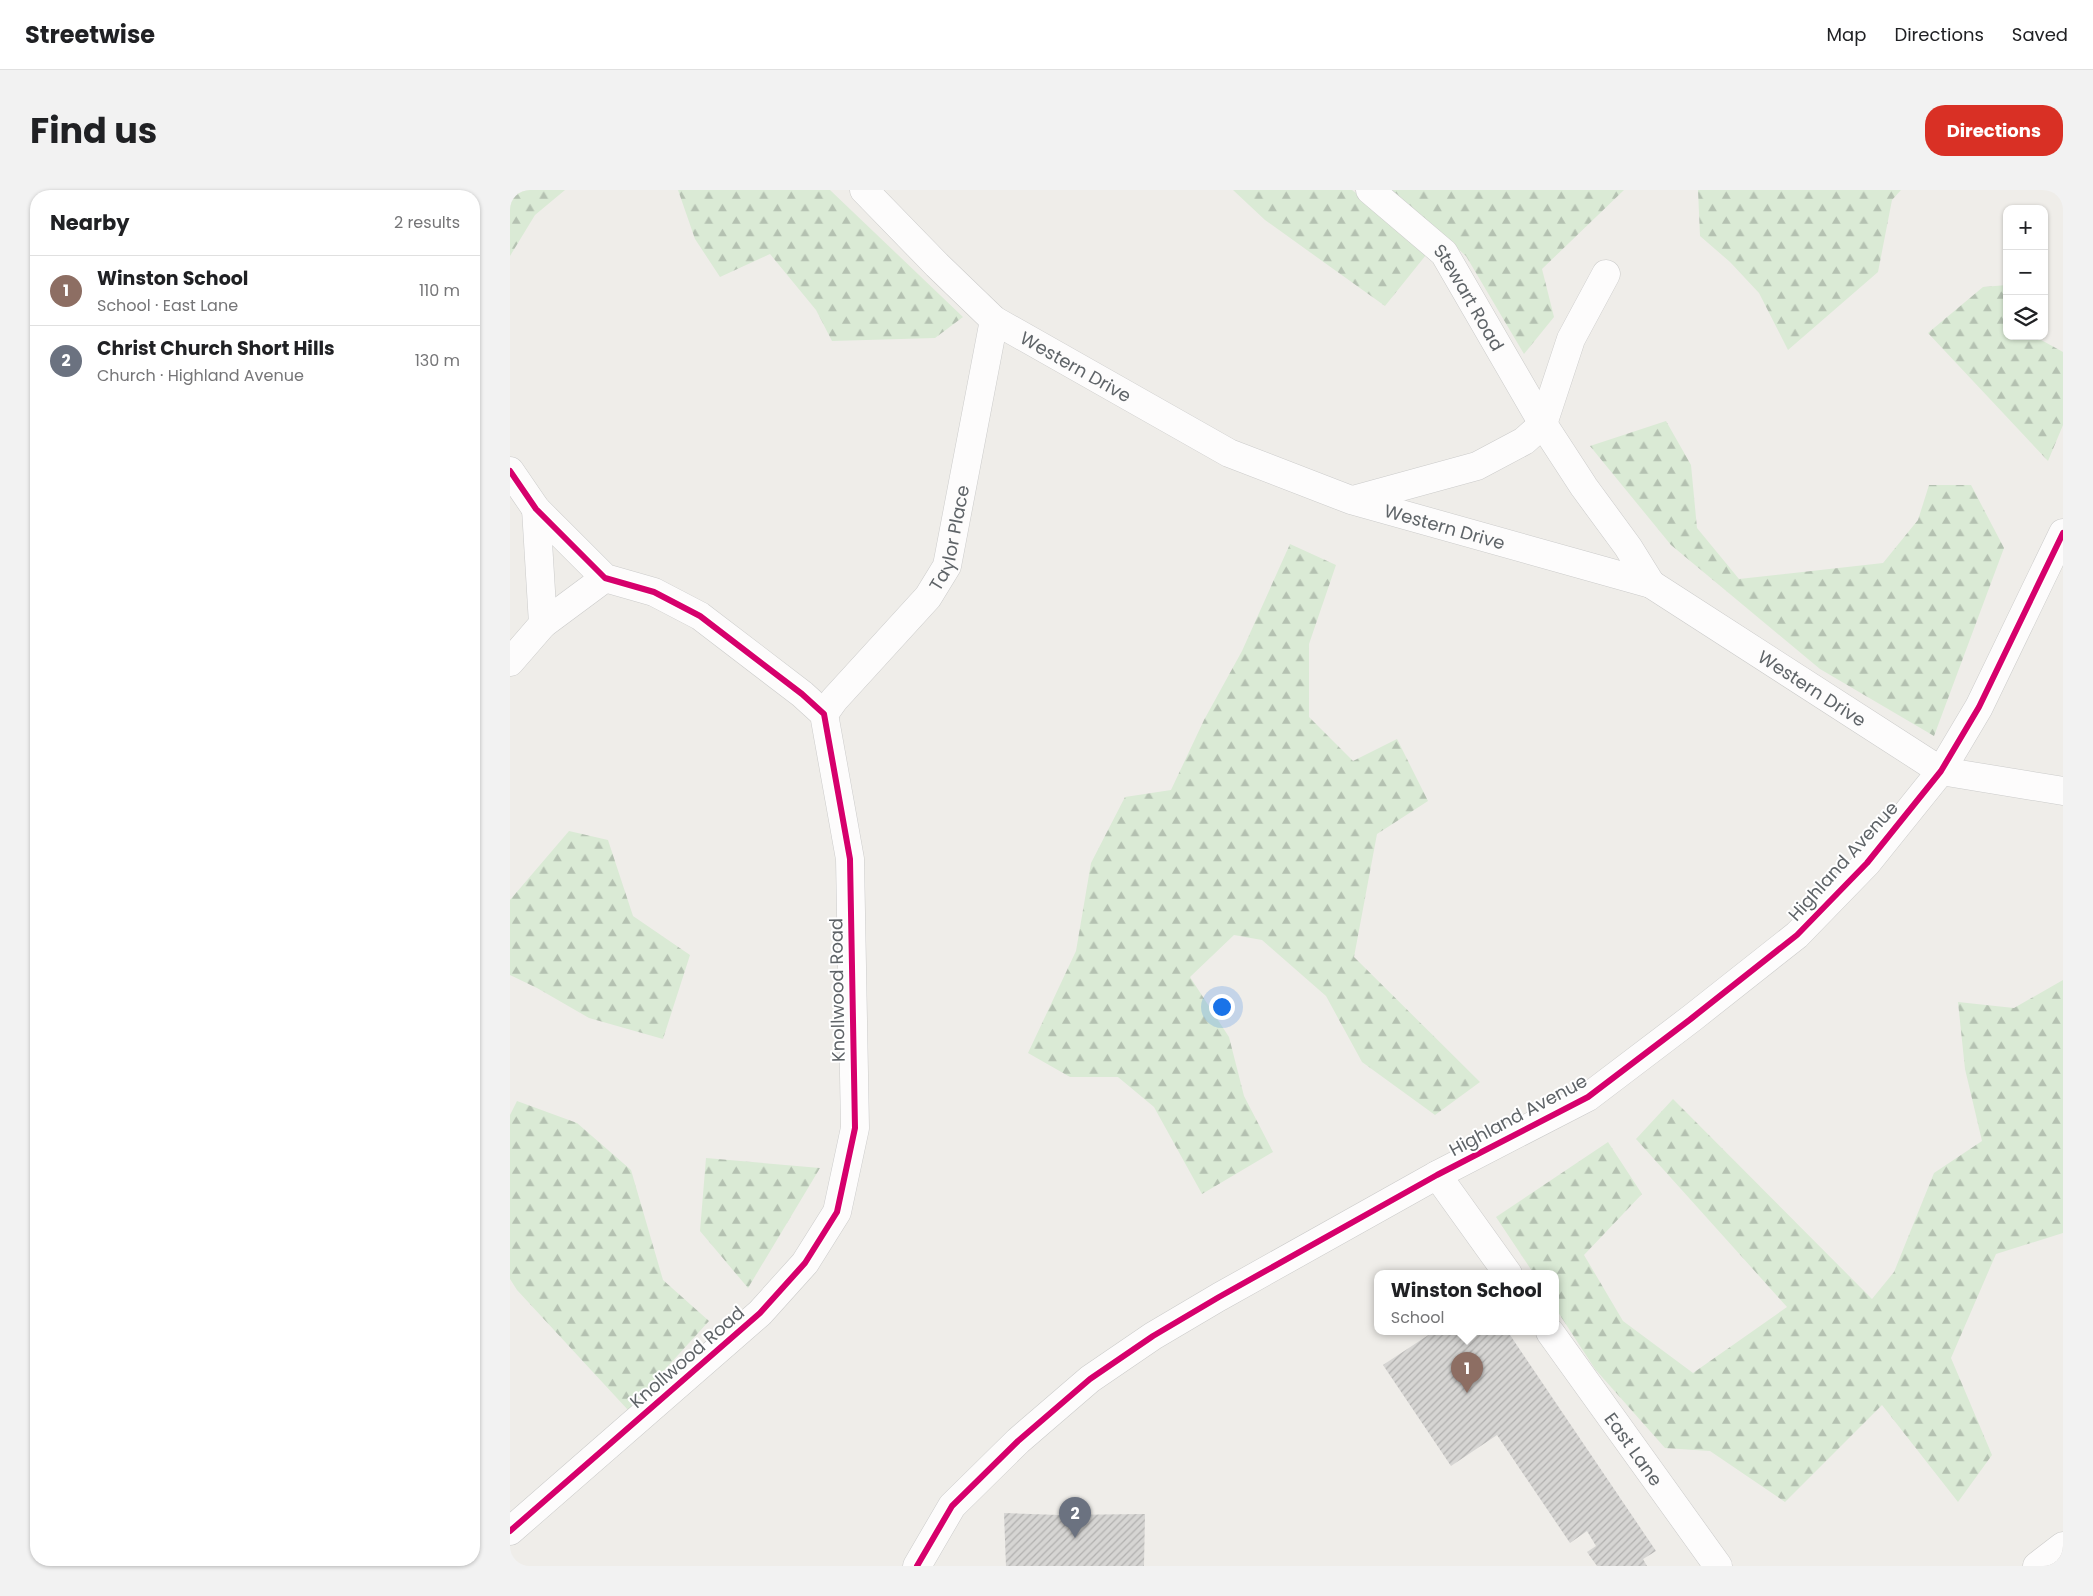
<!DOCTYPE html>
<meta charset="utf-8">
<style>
:root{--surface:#fff;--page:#f2f2f2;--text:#202124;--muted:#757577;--line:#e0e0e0;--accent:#d93025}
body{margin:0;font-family:Poppins,sans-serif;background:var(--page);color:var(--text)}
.controls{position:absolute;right:15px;top:15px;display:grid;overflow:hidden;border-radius:10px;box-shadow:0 1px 4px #0004}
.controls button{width:45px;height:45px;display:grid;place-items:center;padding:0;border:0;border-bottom:1px solid var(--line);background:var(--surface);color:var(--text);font:25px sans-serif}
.you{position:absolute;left:711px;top:816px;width:18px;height:18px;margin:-12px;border:4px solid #fff;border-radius:50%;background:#1a73e8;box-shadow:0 0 0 8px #1a73e833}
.badge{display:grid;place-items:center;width:32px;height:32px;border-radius:50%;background:var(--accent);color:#fff;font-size:16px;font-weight:700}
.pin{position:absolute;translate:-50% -41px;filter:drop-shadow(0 1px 2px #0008)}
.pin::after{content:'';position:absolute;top:26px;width:18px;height:15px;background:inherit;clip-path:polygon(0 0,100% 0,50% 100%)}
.popup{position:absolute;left:864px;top:1080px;width:185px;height:65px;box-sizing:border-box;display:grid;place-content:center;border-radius:10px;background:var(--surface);filter:drop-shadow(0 1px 4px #0005);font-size:16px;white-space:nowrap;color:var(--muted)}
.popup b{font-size:19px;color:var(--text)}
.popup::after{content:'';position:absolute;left:50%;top:100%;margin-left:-10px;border:10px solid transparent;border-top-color:var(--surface)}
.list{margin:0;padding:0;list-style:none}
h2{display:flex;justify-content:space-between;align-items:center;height:65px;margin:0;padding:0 20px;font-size:21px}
h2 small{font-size:16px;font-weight:400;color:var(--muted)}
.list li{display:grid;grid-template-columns:32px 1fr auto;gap:15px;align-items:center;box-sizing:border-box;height:70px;padding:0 20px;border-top:1px solid var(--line)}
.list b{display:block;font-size:19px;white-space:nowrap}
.list p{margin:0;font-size:16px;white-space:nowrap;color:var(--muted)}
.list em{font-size:16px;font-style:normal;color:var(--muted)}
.icon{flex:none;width:28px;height:28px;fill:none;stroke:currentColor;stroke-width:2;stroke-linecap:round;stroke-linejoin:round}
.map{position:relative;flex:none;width:1553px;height:1376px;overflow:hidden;border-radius:20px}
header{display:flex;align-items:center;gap:30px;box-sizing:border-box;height:70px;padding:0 25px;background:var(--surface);border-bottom:1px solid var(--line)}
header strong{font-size:24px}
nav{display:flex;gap:28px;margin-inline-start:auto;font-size:18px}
.intro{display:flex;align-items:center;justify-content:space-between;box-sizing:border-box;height:120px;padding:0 30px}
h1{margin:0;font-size:35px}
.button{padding:12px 22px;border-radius:20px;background:var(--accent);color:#fff;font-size:18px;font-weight:700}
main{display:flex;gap:30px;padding:0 30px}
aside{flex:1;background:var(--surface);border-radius:20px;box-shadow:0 1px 4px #0004}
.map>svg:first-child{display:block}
.forest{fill:url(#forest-firs)}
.building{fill:url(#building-hatch)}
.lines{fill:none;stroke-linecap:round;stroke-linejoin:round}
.minor-casing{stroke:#cbcbca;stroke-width:29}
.minor{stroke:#fdfcfc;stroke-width:28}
.cycleway-casing{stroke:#fff;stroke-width:9}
.cycleway{stroke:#d6006c;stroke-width:6}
.labels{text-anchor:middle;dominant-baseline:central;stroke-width:4;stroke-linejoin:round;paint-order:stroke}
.street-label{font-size:18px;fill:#5f6468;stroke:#fff}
</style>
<header>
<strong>Streetwise</strong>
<nav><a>Map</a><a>Directions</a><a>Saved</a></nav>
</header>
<div class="intro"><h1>Find us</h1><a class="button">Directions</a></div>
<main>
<aside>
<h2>Nearby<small>2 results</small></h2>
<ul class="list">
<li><span class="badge" style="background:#8d6e63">1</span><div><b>Winston School</b><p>School · East Lane</p></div><em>110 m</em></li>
<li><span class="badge" style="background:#6b7280">2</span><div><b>Christ Church Short Hills</b><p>Church · Highland Avenue</p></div><em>130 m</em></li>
</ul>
</aside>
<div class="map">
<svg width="1553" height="1376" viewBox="0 0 1553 1376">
<defs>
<pattern id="forest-firs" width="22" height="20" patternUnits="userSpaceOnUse" patternTransform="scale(1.25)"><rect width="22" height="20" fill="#daead5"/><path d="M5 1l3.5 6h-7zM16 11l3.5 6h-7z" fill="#b4c1b1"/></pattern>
<pattern id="building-hatch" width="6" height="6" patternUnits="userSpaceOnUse" patternTransform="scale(1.25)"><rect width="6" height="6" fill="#d6d5d3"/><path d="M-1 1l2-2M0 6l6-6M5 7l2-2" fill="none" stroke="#b1b0af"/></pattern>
</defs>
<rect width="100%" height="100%" fill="#efede9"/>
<path class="forest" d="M0,0H55L25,25L0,66Z
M168,0H320L453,127L425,148L322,151L306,120L260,64L210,87L185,49Z
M723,0H842L920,60L875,116L755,30Z
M882,0H1114L1032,79L1044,127L1014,164L956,66Z
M1188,0H1391L1382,10L1368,82L1278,160L1249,103L1220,72L1190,46Z
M1497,95V146H1524L1553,162V235L1538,271L1418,143L1473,97Z
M1156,231L1181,275L1187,338L1229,389L1373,373L1408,330L1419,295H1461L1494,358L1424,546L1310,479L1161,355L1080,256Z
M780,354L826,375L799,454V527L843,571L887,549L918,611L867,644L844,767L970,892L925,925L852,872L816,806L752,750L724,745L680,787L719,847L734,906L763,962L692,1004L644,917L608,887H560L518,863L566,761L581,673L615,607L661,600L694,530L732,461Z
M59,641L98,650L123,726L180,765L153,849L79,828L27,798L0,785V710Z
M1553,790V1043L1486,1064L1441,1168L1482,1265L1448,1312L1372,1215L1275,1312L1200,1261L1155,1258L1085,1179L1046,1119V1084H1024L986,1027L1098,952L1132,1004L1074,1065L1113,1131L1183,1183L1277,1117L1126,949L1163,909L1362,1109L1384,1082L1424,983L1472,951L1455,879L1448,812L1504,818Z
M7,911L67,933L121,980L153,1090L199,1131L118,1220L7,1100L0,1089V925Z
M196,968L310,978L238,1098L190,1041Z"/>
<path class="building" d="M923,1142H998L1146,1361L1133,1369L1137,1376H1087L1077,1362L1086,1356L1077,1341L1060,1353L987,1245L941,1276L873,1175Z
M494,1323L549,1325L635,1324L634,1376H496Z"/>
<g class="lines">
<defs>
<g id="minor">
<path id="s1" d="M354,0L427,75L484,130L719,263L841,310L1141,394L1431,581L1553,601"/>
<path id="s2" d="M860,0L934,63L1033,234L1074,297L1118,357L1141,394"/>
<path d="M0,281L26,319L95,388L144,402L190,426L292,504L314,524L340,669L345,938L327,1022L295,1073L250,1123L0,1341"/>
<path d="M843,310L967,276L1014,251L1033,234L1061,149L1096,84"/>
<path d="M33,434L95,388"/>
<path d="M0,472L33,434L26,319"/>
<path id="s3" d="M314,524L324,510L418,407L437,376L484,130"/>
<path d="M927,985L998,1084"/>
<path id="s4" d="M1040,1142L1208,1376"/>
<path d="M407,1376L442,1316L508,1251L580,1189L643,1146L709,1107L927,985L1078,907L1182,828L1287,745L1357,673L1431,581L1469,517L1553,343"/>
<path d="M1527,1376L1553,1356"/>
</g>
</defs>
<use href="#minor" class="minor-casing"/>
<use href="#minor" class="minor"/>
<defs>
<path id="cycleway" d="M0,281L26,319L95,388L144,402L190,426L292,504L314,524L340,669L345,938L327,1022L295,1073L250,1123L0,1341
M407,1376L442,1316L508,1251L580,1189L643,1146L709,1107L927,985L1078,907L1182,828L1287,745L1357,673L1431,581L1469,517L1553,343"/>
</defs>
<use href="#cycleway" class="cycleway-casing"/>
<use href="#cycleway" class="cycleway"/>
</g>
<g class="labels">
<g class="street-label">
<text stroke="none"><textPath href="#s2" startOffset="148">Stewart Road</textPath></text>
<text stroke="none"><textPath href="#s1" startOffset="278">Western Drive</textPath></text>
<text stroke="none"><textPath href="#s1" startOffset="682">Western Drive</textPath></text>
<text stroke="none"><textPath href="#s3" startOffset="221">Taylor Place</textPath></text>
<text stroke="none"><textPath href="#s1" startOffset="1088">Western Drive</textPath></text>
<text transform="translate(1333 671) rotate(-48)">Highland Avenue</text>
<text transform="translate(327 800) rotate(-91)">Knollwood Road</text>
<text transform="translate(1008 925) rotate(-28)">Highland Avenue</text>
<text transform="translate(177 1167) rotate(-41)">Knollwood Road</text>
<text stroke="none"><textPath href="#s4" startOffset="144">East Lane</textPath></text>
</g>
</g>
</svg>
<div class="controls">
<button>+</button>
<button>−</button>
<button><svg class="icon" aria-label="layers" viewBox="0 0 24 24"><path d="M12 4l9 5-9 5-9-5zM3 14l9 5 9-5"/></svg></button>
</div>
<div class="you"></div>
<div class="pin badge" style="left:957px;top:1203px;background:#8d6e63">1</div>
<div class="popup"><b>Winston School</b>School</div>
<div class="pin badge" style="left:565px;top:1348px;background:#6b7280">2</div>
</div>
</main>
